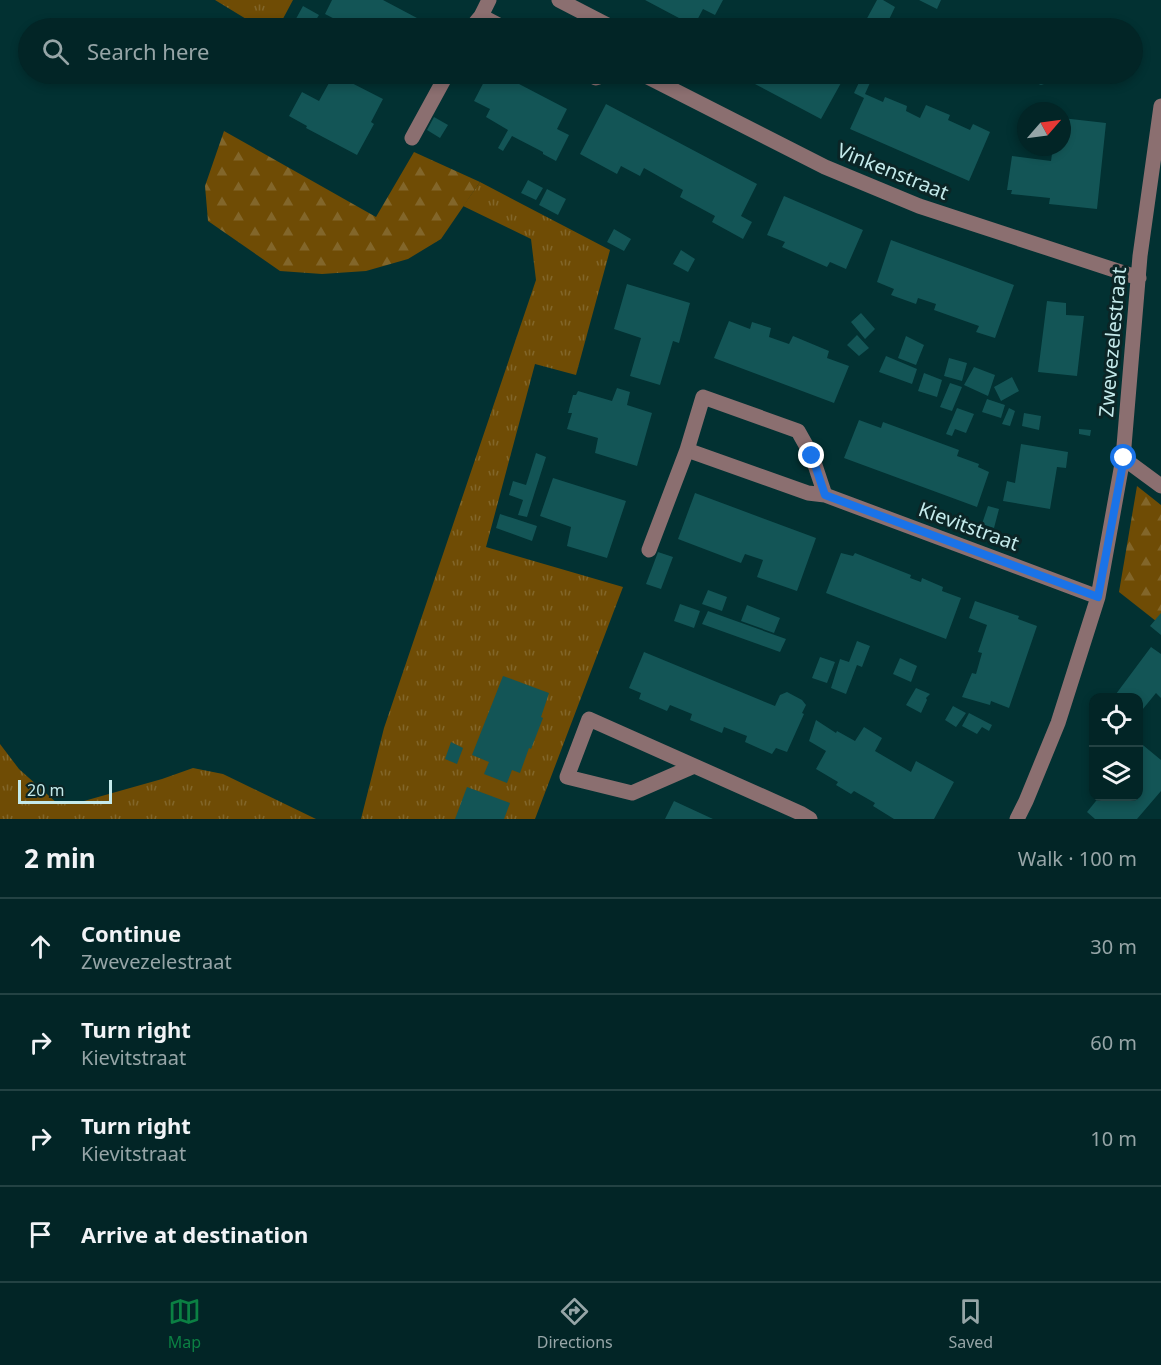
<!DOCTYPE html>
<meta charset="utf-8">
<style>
:root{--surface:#022526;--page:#103132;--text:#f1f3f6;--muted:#96a5a7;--line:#234243;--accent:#0b8043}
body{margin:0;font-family:"Noto Sans",sans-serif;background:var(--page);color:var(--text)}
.controls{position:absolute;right:18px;bottom:18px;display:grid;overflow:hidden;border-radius:12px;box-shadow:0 3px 9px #0003}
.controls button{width:54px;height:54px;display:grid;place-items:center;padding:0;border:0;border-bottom:2px solid var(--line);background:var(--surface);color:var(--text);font:30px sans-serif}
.compass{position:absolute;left:1017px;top:102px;width:54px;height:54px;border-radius:50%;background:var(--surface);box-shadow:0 3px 9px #0003;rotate:62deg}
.scale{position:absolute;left:18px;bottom:15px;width:94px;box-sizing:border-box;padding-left:6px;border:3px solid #c4eaeb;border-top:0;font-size:16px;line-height:21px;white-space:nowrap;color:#c4eaeb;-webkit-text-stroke:4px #0b2526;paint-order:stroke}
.stop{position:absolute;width:18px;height:18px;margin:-14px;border:4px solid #1a73e8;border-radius:50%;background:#fff}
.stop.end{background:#1a73e8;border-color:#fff;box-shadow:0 2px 6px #0008}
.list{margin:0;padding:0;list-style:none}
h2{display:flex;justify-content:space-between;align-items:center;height:78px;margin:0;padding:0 24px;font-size:26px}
h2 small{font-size:20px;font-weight:400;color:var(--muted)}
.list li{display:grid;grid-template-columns:39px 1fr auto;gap:18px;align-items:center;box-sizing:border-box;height:96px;padding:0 24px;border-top:2px solid var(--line)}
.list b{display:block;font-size:22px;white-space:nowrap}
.list p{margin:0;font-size:20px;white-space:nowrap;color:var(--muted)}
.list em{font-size:20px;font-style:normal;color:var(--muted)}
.icon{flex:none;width:33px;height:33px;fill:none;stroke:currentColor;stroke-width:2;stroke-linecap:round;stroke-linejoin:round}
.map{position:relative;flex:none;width:1161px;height:819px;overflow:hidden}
.search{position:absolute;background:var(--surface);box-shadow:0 3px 9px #0003;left:18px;right:18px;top:18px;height:66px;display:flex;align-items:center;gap:15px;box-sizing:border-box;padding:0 21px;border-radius:33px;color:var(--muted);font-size:22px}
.sheet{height:462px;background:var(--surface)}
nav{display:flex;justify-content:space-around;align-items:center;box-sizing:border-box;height:84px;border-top:2px solid var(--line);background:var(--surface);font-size:16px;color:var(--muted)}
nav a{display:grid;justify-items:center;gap:3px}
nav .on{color:var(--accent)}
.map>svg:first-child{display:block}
.grass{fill:url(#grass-tufts)}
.forest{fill:url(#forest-firs)}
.building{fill:#135556}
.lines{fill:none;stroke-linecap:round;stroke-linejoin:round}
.minor{stroke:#8b6f70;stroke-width:15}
.route{stroke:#1a73e8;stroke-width:8}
.labels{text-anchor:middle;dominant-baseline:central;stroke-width:6;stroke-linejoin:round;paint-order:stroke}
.street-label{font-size:20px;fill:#c4eaeb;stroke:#0b2526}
</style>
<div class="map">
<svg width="1161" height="819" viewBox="0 0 1161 819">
<defs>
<pattern id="grass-tufts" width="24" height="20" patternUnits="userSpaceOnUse" patternTransform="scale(1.5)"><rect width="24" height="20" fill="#6f4c05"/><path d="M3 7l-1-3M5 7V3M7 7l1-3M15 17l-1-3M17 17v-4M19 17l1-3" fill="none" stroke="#82662a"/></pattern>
<pattern id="forest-firs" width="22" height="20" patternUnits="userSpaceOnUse" patternTransform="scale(1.5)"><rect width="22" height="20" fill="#6f4c05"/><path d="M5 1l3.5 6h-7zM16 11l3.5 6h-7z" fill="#82662a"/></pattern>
</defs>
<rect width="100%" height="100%" fill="#023132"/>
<path class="grass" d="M215,0H293L278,28H261Z
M480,182L610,250L576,375L535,364L486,547L623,587L535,819H361L384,728L536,280L531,239L463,206Z
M0,744L19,769L58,804L84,801L162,779L193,768L223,774L316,819H0Z"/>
<path class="forest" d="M224,131L376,217L414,152L480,182L441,239L408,259L366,271L322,274L280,271L208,221L205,186Z
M1137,486L1161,505V625L1119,592Z"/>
<path class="building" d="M332,0H383L417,18L412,28H352L325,14Z
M645,0H723L715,15L703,9L694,26Z
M877,0H883L895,7L885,28L883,27L881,28H876L865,22Z
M919,0H941L937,9Z
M303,6L319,15L311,28H297L292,26Z
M728,20L745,28H723Z
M334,74L383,99L371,122L374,124L357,155L306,128L307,126L289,116L302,92L319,101Z
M488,74H500L567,109L557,129L569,135L556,161L543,154V152L512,136L503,151L498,148L508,130L486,117L490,109L474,101Z
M736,74H846L821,119Z
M863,74H869L873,76L865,94L883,102L885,97L907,106L906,111L920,118L926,105L950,115L948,120L970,130L973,124L990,132L969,181L850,129L864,98L854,93Z
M1013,74H1028L1026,79Z
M1031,74H1062L1059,79L1041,85L1028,80Z
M606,104L757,184L741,216L752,222L743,239L712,222L715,216L680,197L683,190L644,168L640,176L621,166L617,174L580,154Z
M434,117L448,125L440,138L427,130Z
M1062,118L1106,123L1097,209L1049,204L1050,198L1011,194L1012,190H1007L1012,156L1051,161L1053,147H1062Z
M528,180L543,188L536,200L521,193Z
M547,189L566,199L558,215L539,205Z
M784,196L863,230L846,269L830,262L827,267L782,247L785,242L767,235Z
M614,229L631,239L624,251L607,242Z
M891,240L1014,285L995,338L976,332L979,326L934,310L936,304L918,298L916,304L891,295L894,289L877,282Z
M681,250L695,259L688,272L673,264Z
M627,284L690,303L679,343L673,341L660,385L630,376L641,338L614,329Z
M1047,301L1066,303V315L1084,316L1077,376L1038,372Z
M861,313L875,329L865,339L851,322Z
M729,321L750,329L752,322L771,328L769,337L789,344L793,336L829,351L827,358L849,366L834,403L714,358Z
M857,335L869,348L859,356L847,345Z
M906,336L924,345L916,365L898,358Z
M886,356L917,369L912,384L879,372Z
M949,358L967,363L962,381L944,376Z
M974,367L995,375L988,396L964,385Z
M924,373L942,380L937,397L918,391Z
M1012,377L1019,391L1001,401L994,387Z
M950,383L962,387L952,411L940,407Z
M617,388L630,392L627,405L652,413L637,466L595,453L598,438L567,429L572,413H568L573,395H576L578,391L612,401Z
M987,399L1005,405L1001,418L982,412Z
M957,408L974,414L966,433L955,429L952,436L946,434Z
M1009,408L1015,411L1010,426L1002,424Z
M1024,413L1041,416L1039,430L1022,426Z
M859,420L881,428L883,422L959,450L957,456L979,464L978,467L989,472L977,507L844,458Z
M1079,429L1091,430L1090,436L1079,434Z
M1021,444L1068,452L1066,468L1057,467L1050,509L1003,501L1007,481L1015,483Z
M536,453L546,457L527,517L518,515L523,500L509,495L513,481L526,485Z
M553,478L626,501L607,558L567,546L571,527L540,516Z
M695,493L816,538L797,591L757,577L763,560L745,554L741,563L678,539Z
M988,506L999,509L994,528L982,524Z
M500,514L537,526L532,541L496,528Z
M658,552L673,557L661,589L646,584Z
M841,553L853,556L855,553L911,575L910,578L921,582L922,578L943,587L942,591L961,598L946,639L826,593Z
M708,590L727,597L722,611L702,604Z
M975,601L1019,616L1018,619L1037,626L1009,708L991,701L990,705L962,697L972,673L976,674L982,653L978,652L987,625L969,618Z
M680,604L700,611L694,628L674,621Z
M747,605L780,618L774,633L741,621Z
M708,611L786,639L780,652L702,624Z
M1161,613V635L1150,626Z
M857,641L870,646L862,667L857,665L846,694L831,688L840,659L849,662Z
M1151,647L1161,654V698L1156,693L1138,715V698H1113Z
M644,652L775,706L780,695L787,692L802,700L806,705L802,713L804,714L787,752L776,748L772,754L745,742L747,736L724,727L722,733L690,720L692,714L670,705L667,711L639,699L641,693L629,688Z
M820,657L835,662L827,683L812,678Z
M900,658L917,666L911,682L893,674Z
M503,676L549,693L541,717L543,718L531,749L529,748L520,773L512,770L507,783L484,774L489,762L472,755Z
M916,688L930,694L926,698L927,700L921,713L906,705Z
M953,706L966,713L956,727L945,720Z
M969,713L992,725L989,731L982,727L977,734L962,726Z
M816,720L836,733L837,731L855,741L864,727L882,738L875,751L911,772L916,761L954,782L934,819H894L873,806L875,803L854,791L851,794L836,785L838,782L816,769L826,751L809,741Z
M1138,741L1161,760V791L1137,819H1095L1087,812L1100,796H1138Z
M451,742L463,748L457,764L445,759Z
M467,787L510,803L504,819H455Z
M674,801L713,819H665Z"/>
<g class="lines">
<path class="minor" d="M489,0L481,16L504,28
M559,0L613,28
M471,28L481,16
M588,74L596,78L608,74
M642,74L825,167L919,206L1139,278
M412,138L447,74
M687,450L808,493L825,495L1098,597
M1123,458L1161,486
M649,550L687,450L703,397L798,431L812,456L825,495
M694,766L632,793L567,777L589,719L800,813L810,819
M1017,819L1026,801L1058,723L1098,597L1123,458L1140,256L1161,106"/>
</g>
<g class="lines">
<path class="route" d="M812,456L825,495L1098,597L1124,458"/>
</g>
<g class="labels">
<g class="street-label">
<text transform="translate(893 171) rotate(22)">Vinkenstraat</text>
<text transform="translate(1112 342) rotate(-85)">Zwevezelestraat</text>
<text transform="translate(969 526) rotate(20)">Kievitstraat</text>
</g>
</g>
</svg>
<div class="controls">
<button><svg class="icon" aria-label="locate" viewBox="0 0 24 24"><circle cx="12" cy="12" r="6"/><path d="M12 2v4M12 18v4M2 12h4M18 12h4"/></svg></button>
<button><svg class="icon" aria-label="layers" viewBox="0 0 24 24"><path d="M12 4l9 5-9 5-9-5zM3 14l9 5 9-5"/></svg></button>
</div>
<svg class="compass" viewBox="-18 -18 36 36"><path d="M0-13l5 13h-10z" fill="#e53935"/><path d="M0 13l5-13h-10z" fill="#96a5a7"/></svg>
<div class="scale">20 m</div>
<div class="stop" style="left:1124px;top:458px"></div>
<div class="stop end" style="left:812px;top:456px"></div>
<div class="search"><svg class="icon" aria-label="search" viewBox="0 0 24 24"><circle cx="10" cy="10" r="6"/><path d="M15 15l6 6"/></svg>Search here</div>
</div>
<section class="sheet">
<h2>2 min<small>Walk · 100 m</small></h2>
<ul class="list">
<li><svg class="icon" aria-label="ahead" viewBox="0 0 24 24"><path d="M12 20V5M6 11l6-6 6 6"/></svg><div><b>Continue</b><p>Zwevezelestraat</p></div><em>30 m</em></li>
<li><svg class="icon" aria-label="right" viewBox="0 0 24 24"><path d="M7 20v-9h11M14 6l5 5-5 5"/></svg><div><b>Turn right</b><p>Kievitstraat</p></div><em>60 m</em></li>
<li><svg class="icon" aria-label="right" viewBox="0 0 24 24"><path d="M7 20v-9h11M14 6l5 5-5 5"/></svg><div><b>Turn right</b><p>Kievitstraat</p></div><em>10 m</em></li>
<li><svg class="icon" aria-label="arrive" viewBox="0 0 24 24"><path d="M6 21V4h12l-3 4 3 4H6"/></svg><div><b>Arrive at destination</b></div></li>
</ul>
</section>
<nav>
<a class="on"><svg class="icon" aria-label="map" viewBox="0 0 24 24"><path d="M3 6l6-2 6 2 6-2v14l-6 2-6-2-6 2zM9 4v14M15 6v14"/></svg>Map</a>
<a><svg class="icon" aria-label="directions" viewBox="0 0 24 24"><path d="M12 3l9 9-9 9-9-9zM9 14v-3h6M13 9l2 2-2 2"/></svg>Directions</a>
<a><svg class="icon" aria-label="saved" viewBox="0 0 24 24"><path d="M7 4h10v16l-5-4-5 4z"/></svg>Saved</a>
</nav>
